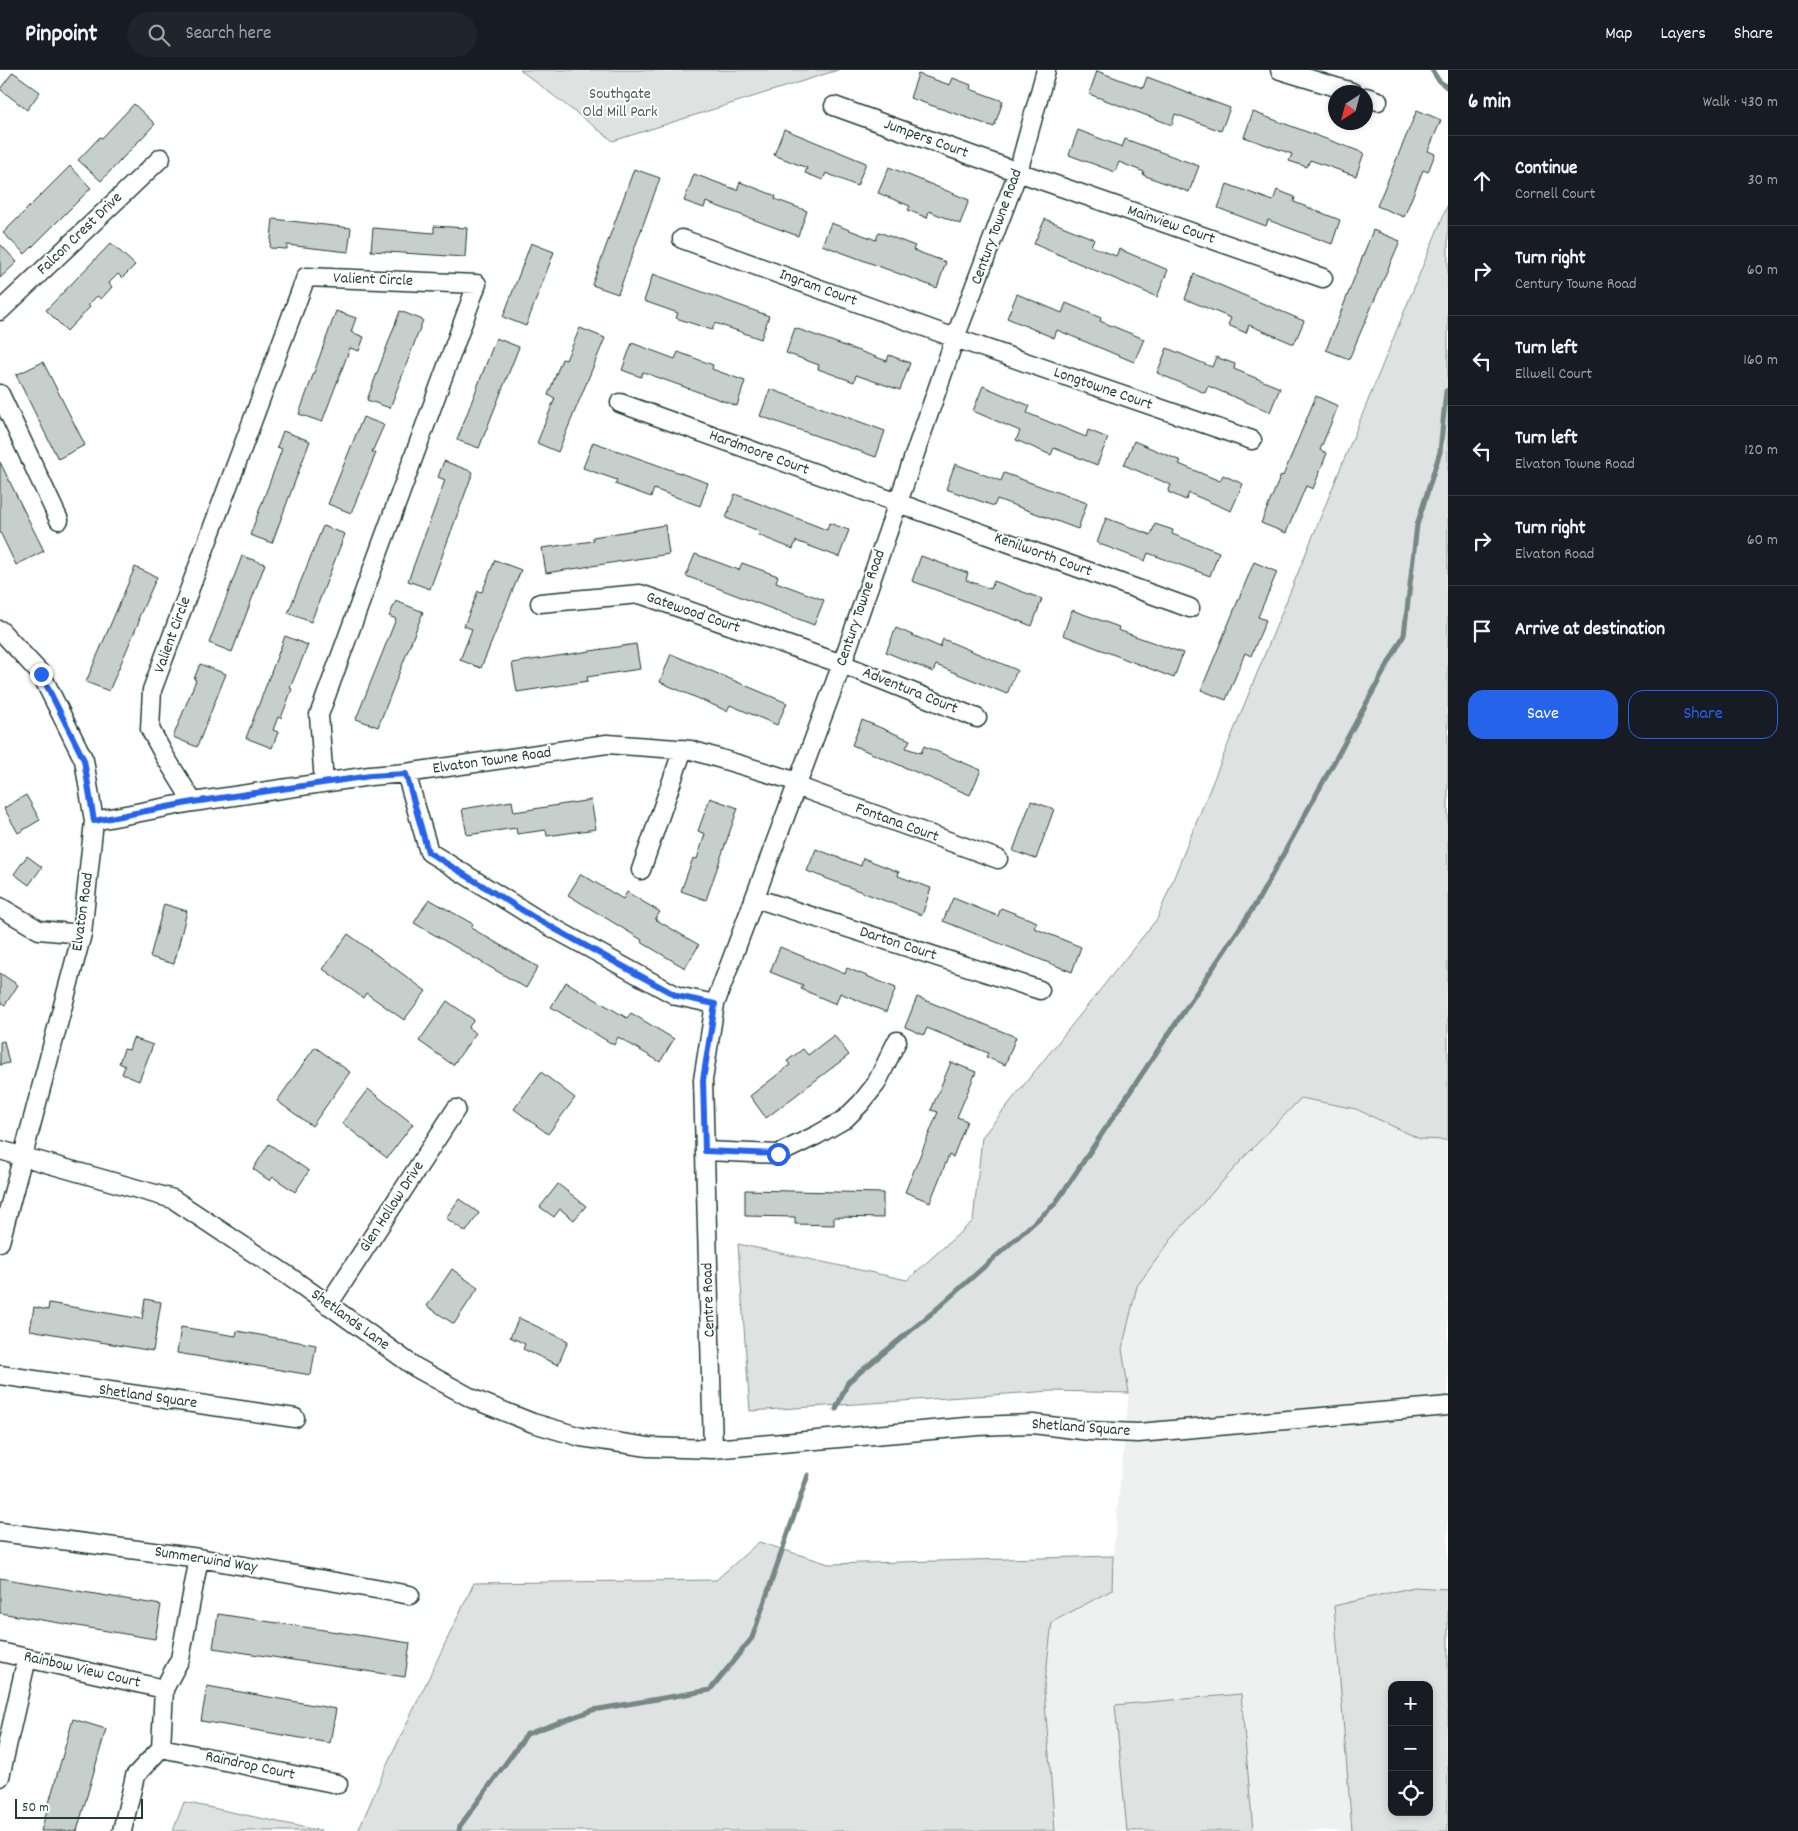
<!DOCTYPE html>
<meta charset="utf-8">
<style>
:root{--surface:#171b24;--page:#20242c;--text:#f1f3f6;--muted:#9ea1a6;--line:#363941;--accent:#2563eb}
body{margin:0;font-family:Dekko,sans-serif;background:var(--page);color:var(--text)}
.controls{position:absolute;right:15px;bottom:15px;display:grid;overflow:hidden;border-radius:10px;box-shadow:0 2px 8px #0003}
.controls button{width:45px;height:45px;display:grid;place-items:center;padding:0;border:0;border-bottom:1px solid var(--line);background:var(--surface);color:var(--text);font:25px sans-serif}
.compass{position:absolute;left:1328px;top:15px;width:45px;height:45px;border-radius:50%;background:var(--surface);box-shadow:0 2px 8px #0003;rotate:216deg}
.scale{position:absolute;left:15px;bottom:12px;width:128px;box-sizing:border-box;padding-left:5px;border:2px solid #1f3d34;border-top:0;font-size:14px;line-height:18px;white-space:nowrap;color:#1f3d34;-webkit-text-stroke:4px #fff;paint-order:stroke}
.stop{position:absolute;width:15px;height:15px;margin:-11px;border:4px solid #2563eb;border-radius:50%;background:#fff}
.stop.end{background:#2563eb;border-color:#fff;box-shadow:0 1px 5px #0008}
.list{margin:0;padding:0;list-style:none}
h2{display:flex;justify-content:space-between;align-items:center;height:65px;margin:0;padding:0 20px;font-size:21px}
h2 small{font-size:16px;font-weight:400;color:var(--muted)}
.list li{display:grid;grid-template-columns:32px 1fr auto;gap:15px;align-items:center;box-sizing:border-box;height:90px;padding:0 20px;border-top:1px solid var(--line)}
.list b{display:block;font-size:19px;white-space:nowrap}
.list p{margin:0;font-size:16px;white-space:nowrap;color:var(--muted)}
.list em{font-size:16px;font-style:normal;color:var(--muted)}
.actions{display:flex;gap:10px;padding:15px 20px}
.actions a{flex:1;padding:11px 0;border:1px solid var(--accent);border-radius:15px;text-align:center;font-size:18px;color:var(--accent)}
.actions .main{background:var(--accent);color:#fff}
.icon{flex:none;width:28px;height:28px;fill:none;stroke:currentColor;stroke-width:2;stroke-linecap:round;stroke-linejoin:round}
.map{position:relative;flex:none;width:1448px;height:1761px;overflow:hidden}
header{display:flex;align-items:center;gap:30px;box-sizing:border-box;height:70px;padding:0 25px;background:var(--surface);border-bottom:1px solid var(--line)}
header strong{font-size:24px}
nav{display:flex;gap:28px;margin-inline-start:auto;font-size:18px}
.search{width:350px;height:45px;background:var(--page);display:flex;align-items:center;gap:12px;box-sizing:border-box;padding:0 18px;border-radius:28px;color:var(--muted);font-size:19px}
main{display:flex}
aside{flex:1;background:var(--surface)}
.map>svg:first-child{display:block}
.built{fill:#eef1f0;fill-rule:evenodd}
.green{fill:#dee3e2;stroke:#7e908b;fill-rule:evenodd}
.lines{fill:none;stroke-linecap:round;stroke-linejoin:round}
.stream{stroke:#758883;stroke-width:5}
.building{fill:#c7cfcc;stroke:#1f3d34}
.minor-casing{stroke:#1f3d34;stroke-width:21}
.minor{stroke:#fff;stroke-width:18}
.route{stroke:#2563eb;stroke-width:6}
.labels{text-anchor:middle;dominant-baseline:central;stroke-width:4;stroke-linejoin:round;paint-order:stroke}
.park-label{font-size:16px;fill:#455e57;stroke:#fff}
.street-label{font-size:16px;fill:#1f3d34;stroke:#fff}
</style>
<header>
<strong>Pinpoint</strong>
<div class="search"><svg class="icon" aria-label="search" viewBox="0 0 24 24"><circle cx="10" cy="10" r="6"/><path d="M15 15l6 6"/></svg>Search here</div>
<nav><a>Map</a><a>Layers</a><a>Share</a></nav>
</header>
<main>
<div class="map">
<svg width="1448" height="1761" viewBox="0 0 1448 1761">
<rect width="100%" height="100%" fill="#fff"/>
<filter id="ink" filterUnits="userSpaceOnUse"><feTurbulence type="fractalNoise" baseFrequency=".02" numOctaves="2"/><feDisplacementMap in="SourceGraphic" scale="10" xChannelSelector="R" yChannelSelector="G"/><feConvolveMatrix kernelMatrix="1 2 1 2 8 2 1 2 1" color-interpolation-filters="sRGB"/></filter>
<g filter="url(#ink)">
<path class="built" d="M1301,1028L1356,1039L1420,1069L1448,1070V1761H1055L1044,1620L1052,1552L1112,1520L1113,1486L1129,1323L1122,1279L1137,1216L1176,1163L1249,1082ZM1392,1615H1429V1742H1392Z"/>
<path class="green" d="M520,0H838L613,71Z
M1448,134V1070L1420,1069L1356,1039L1301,1028L1249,1082L1176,1163L1137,1216L1122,1279L1129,1323L1052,1321L750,1341L738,1174L907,1210L973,1151L982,1067L1157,849Z
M759,1472L829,1494L1113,1486L1112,1520L1052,1552L1044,1620L1055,1761H358L386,1697L474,1513L716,1510Z
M1414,1517L1448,1519V1761H1352L1334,1536ZM1392,1615H1429V1742H1392Z
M1241,1624L1253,1761H1127L1115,1635Z
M184,1732L321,1761H173Z"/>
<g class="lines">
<path class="stream" d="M1432,0L1439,11L1448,18
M836,1339L848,1312L932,1243L1055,1134L1257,832L1404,565L1417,455L1440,382L1446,321L1448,320
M459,1761L460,1756L527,1664L593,1640L710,1620L752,1568L808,1405"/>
</g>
<path class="building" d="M1097,1L1143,18L1147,7L1230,38L1221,61L1175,44L1172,55L1089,24Z
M13,2L40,22L27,40L0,19Z
M918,4L950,15L953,8L971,15L970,19L1003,31L994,57L910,28Z
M134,34L155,54L101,111L78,90L100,67L102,68Z
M1417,40L1441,50L1428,81L1435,84L1428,102L1423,100L1404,147L1377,136Z
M1253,42L1364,83L1356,106L1310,90L1307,97L1289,91L1292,84L1244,67Z
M784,59L866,93L857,116L826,103L823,110L805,103L807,98L774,85Z
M1078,60L1122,77L1125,69L1199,96L1189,122L1143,105L1144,102L1119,92L1115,102L1069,85Z
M70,96L91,118L25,184L3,163Z
M889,97L969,130L960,154L929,141L927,148L908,140L910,136L878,123Z
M634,99L660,108L618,224L592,215Z
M694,104L737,120L740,112L776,126L775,129L807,141L798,166L706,132L704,138L684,131Z
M1227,114L1273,131L1277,120L1295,127L1294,132L1340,150L1332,174L1268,150L1266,156L1218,138Z
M273,149L351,158L348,182L287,175V179L270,178Z
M1045,149L1094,169L1091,176L1116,186L1119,179L1168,200L1157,227L1034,174Z
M831,153L876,170L879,162L915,176L913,180L946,192L937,218L822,175Z
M434,156L467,158L465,187L371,181L373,158L434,163Z
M1373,160L1400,171L1349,289L1326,280Z
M111,173L135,195L122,208L118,204L109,213L112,217L101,229L97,226L88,235L90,237L67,261L46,240Z
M531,173L554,182L526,256L503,247Z
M0,174L17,192L0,208Z
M653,204L769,246L761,269L715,253L712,260L676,248L678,243L644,231Z
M1194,204L1304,251L1294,274L1249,255L1246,263L1228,255L1231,248L1185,229Z
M1017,224L1062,243L1066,233L1101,248L1100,251L1144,269L1134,292L1057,260L1054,268L1007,248Z
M336,241L356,248L351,262L364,267L359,281L350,278L322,352L299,344Z
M400,241L423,250L390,338L367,330Z
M580,258L605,268L558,382L537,373L555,328L548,325L562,289L566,290Z
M795,258L887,291L889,285L910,293L900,320L856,305L854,312L818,299L819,295L786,283Z
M496,268L519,277L479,378L457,370Z
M632,273L675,289L678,282L713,295L712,299L745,311L737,336L643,302L641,307L622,300Z
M1167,278L1212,297L1216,287L1235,294L1234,299L1280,318L1270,342L1208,316L1205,323L1157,303Z
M43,292L85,375L58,389L16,305Z
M983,316L1030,336L1027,343L1086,367L1088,360L1108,368L1097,395L1054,378L1051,385L1016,370L1020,361L973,341Z
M770,319L885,361L876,387L760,346Z
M1316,326L1338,336L1320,380L1327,383L1313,419L1306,416L1286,463L1261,453L1281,405L1283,406Z
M363,347L384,355L372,382L376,383L351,443L328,434Z
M283,361L310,371L272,473L250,465L282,379L277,377Z
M1134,371L1181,391L1179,394L1220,411L1223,405L1243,414L1231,441L1189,423L1186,430L1168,422L1171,415L1124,395Z
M593,372L708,413L700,436L654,419L651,427L615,414L617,410L583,398Z
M444,391L473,402L430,519L408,511L445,410L438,407Z
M0,392L44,481L16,495L0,462Z
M955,394L1001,411L1004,403L1087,433L1078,459L997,429L994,436L946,419Z
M735,424L827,460L829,453L849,460L839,487L796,471L793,479L758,465L759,461L726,448Z
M1106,448L1151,465L1155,454L1173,460L1172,464L1219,482L1210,506L1148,483L1145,491L1097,473Z
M665,455L669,484L546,503L542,478L593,471V467Z
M323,456L345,464L311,552L288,543Z
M695,484L739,500L742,493L778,506L776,512L824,530L814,555L686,506Z
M242,486L265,494L232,582L209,573Z
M921,486L968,503L966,510L991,519L994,511L1042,529L1032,556L912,511Z
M495,490L521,500L481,598L460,590L472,559L464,556L478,521L482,522Z
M1254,492L1277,502L1258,547L1266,550L1251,586L1245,583L1226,630L1201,620Z
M135,497L157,507L138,549H140L109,621L86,612Z
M396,531L423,542L378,657L356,649L396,549L389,546Z
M1072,540L1119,557L1118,560L1183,583L1174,608L1063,565Z
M896,558L940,577L943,569L1017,600L1007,624L936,595L933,602L886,582Z
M285,566L308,575L290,618L292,619L281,648L278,647L273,660L278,662L272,678L246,668Z
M636,574L640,599L587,607L588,611L517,622L512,593Z
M671,584L787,633L777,655L730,635L727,641L660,612Z
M200,594L226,604L197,677L173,667L196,610L194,609Z
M862,650L910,670L906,678L921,683L924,676L981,700L970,725L852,675Z
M26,725L40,750L18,763L4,738Z
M710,728L738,738L706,830L681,821L693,788L697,789L705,764L698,761Z
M591,730L596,759L547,766L546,760L517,764L516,758L467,765L462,739L512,731L514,742Z
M1031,731L1054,739L1036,789L1013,781Z
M816,779L861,796L863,788L899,802L898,806L931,818L922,845L807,801Z
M27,786L42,797L29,815L14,804Z
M581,804L623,829L627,822L660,842L655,849L699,875L685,898L641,872L642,870L568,825Z
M953,828L998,846L1001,838L1037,852L1034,858L1081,877L1072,902L943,851Z
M429,829L473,854L471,858L538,897L526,918L414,853Z
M164,834L187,841L174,894L150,887Z
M348,864L426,921L404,950L366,923L363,928L323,899Z
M780,877L845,904L847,898L896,918L886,942L840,923L836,934L801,919L803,915L770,902Z
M0,903L18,915L5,935L0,932Z
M566,912L627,948L631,943L674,969L660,992L618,967L614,975L551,937Z
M917,927L1016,967L1005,995L986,987L988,983L927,958L924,965L905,957Z
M447,931L474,950L468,958L476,963L453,995L419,971Z
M834,965L849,985L766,1048L750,1026L790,995L787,991L803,979L808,985Z
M133,968L153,975L139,1011L122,1004L125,996L119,993L124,979L129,980Z
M4,971L9,993L0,995V972Z
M315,977L350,1002L312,1056L277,1031Z
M951,992L976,1002L957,1047L967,1051L953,1087L949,1085L930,1132L905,1122L938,1042L931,1040Z
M541,1002L575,1028L548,1064L514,1039Z
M368,1019L413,1054L387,1088L342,1053Z
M269,1074L309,1101L295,1122L273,1107L270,1111L253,1099Z
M558,1114L586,1136L574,1150L560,1139L554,1147L540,1137Z
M745,1120L883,1123V1148L834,1147V1155L795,1154V1147L745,1146Z
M459,1129L479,1143L466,1162L446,1148Z
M452,1199L478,1218L454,1254L427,1236Z
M145,1229L161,1232L153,1281L30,1260L34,1237L48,1240L49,1233L142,1249Z
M519,1248L568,1271L558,1295L523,1279L525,1274L510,1267Z
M181,1257L236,1266L237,1261L316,1275L311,1305L177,1283Z
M0,1508L161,1535L155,1569L0,1543Z
M218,1544L410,1573L405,1607L213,1578Z
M207,1616L336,1639L330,1673L201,1651Z
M73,1649L106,1659L77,1761H41Z"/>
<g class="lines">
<defs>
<path id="minor" d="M1280,0L1352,22
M1366,27L1378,31
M834,36L1018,102L1323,208
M682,169L955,268L1252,370
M0,241L161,88
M0,324L59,450
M620,333L1190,538
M540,533L640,524L842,594L977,648
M0,560L41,604L84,690L94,751L82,864L0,1172
M406,703L429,782L535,848L677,926L715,934
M796,716L998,789
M193,732L164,685L150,659L152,620L306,207L477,214L319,645L324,713
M94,751L193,732L370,706L406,703L607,674L691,680L798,712
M641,800L683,679
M755,828L1040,920
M0,837L39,860L82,864
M0,1080L173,1129L290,1207L415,1297L473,1329L533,1353L581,1367L648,1377L713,1379L978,1356L1033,1354L1090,1361L1138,1363L1448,1336
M705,1081L778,1084L817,1065L845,1049L861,1033L876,1014L897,971
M328,1235L456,1039
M0,1305L295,1348
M713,1379L703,1010L715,934L842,594L955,268L1018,102L1046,0
M0,1462L199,1488L410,1525
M0,1582L164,1619
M161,1678L338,1714
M0,1707L27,1588
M122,1761L135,1706L161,1678L164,1619L180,1589L199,1488"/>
</defs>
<use href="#minor" class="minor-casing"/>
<use href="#minor" class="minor"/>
</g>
</g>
<g class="lines" filter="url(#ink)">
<path class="route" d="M41,604L84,690L94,751L193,732L370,706L406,704L428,782L535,848L677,926L715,934L703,1010L705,1081L778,1084"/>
</g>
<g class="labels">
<g class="park-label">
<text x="620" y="24">Southgate<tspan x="620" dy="18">Old Mill Park</tspan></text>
</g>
<g class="street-label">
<text transform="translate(926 69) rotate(20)">Jumpers Court</text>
<text transform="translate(1171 155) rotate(19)">Mainview Court</text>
<text transform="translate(997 157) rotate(-70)">Century Towne Road</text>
<text transform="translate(80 164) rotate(-44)">Falcon Crest Drive</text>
<text transform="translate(373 210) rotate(2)">Valient Circle</text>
<text transform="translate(818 218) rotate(20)">Ingram Court</text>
<text transform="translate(1103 319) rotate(19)">Longtowne Court</text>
<text transform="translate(759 383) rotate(20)">Hardmoore Court</text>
<text transform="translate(1043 485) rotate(20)">Kenilworth Court</text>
<text transform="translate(861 538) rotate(-71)">Century Towne Road</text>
<text transform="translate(693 543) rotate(19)">Gatewood Court</text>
<text transform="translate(173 565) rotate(-70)">Valient Circle</text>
<text transform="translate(910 621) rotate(22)">Adventura Court</text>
<text transform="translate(492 691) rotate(-8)">Elvaton Towne Road</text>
<text transform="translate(897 753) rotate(20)">Fontana Court</text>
<text transform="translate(83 842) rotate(-82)">Elvaton Road</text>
<text transform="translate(898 874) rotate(18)">Darton Court</text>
<text transform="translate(392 1137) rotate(-57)">Glen Hollow Drive</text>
<text transform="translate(709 1230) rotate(-92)">Centre Road</text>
<text transform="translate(350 1250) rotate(36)">Shetlands Lane</text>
<text transform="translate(148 1327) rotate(8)">Shetland Square</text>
<text transform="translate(1081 1358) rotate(4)">Shetland Square</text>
<text transform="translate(206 1490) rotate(9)">Summerwind Way</text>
<text transform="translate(82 1600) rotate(13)">Rainbow View Court</text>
<text transform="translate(250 1696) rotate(12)">Raindrop Court</text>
</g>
</g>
</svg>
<div class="controls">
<button>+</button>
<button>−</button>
<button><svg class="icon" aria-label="locate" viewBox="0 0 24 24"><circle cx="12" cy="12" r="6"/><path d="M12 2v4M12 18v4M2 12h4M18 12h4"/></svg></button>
</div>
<svg class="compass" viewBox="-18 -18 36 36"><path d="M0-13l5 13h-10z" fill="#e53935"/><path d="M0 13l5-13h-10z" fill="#9ea1a6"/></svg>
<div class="scale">50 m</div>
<div class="stop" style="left:778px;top:1084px"></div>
<div class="stop end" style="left:41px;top:604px"></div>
</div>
<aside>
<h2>6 min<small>Walk · 430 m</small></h2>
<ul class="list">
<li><svg class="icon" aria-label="ahead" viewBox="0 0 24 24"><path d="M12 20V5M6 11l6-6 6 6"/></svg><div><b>Continue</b><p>Cornell Court</p></div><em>30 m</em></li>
<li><svg class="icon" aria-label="right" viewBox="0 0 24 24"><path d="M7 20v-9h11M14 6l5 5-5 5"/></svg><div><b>Turn right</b><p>Century Towne Road</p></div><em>60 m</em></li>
<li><svg class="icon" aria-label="left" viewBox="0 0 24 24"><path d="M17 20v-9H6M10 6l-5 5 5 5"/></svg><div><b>Turn left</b><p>Ellwell Court</p></div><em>160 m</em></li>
<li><svg class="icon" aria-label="left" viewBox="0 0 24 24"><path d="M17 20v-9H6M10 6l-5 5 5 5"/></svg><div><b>Turn left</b><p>Elvaton Towne Road</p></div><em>120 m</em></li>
<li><svg class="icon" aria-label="right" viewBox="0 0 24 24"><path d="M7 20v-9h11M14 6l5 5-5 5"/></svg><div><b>Turn right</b><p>Elvaton Road</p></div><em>60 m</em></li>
<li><svg class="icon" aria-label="arrive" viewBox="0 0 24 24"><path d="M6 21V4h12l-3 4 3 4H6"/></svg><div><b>Arrive at destination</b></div></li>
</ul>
<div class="actions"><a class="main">Save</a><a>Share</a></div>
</aside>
</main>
